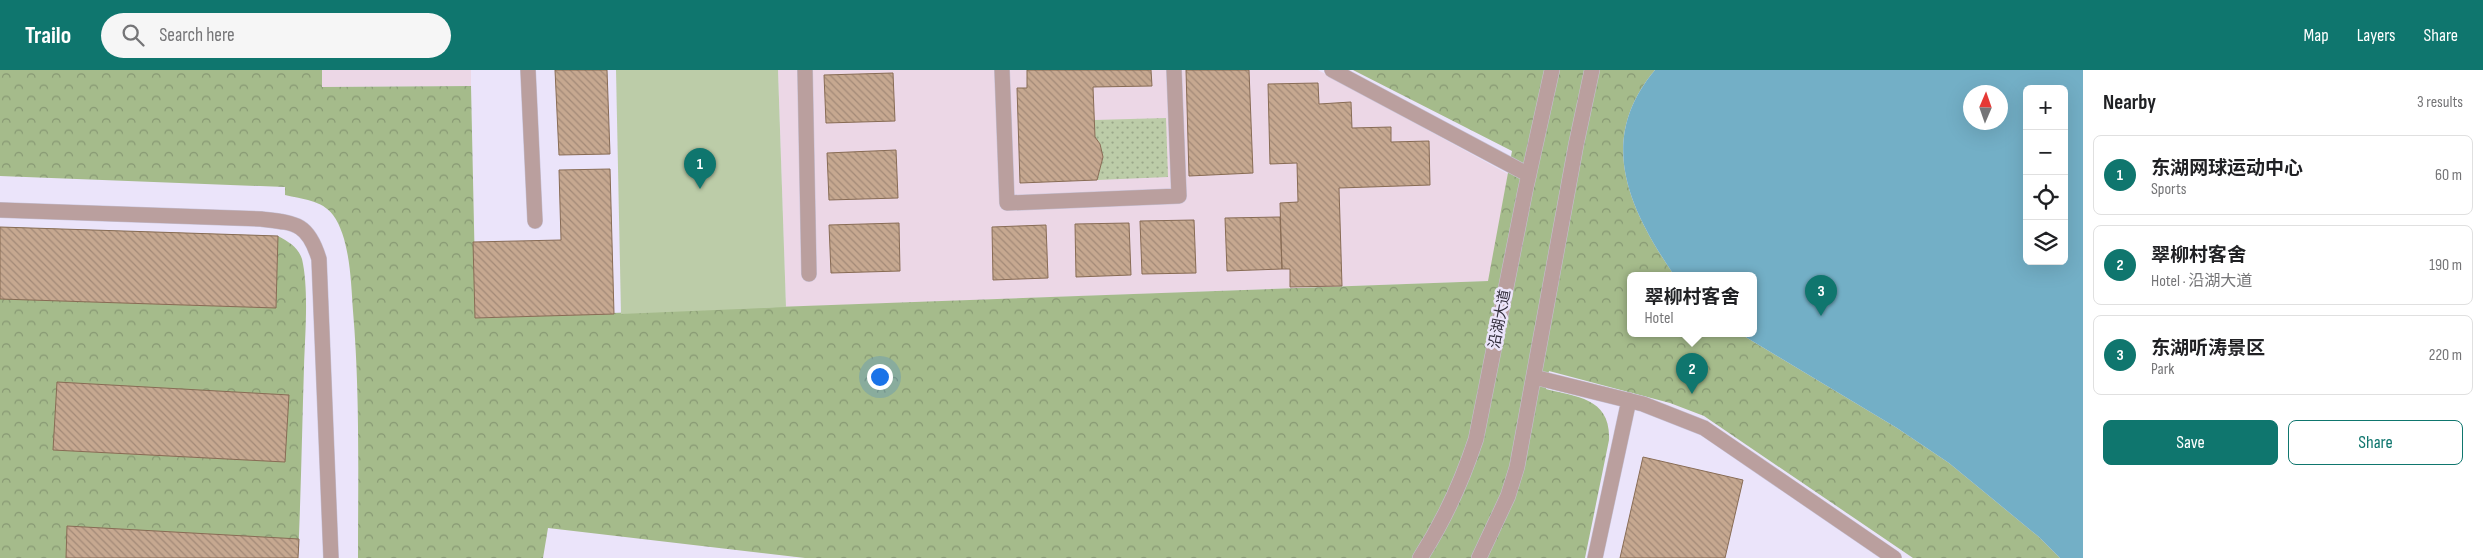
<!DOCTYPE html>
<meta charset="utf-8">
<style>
:root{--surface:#fff;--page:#f6f6f6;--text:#202124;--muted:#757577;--line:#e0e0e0;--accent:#0f766e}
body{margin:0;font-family:"Sofia Sans Condensed","Noto Sans SC",sans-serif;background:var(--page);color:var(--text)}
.controls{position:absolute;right:15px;top:15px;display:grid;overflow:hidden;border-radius:8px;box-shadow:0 5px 20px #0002}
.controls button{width:45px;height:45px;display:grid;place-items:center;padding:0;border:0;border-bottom:1px solid var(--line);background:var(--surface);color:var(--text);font:25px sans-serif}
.compass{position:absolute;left:1963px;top:15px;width:45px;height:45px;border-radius:50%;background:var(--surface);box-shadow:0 5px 20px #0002;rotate:2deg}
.you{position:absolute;left:879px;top:306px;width:18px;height:18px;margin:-12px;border:4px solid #fff;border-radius:50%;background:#1a73e8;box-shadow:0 0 0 8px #1a73e833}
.badge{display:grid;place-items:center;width:32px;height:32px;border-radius:50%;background:var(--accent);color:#fff;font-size:16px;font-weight:700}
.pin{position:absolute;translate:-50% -41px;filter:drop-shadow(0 1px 2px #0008)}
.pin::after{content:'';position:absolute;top:26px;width:18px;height:15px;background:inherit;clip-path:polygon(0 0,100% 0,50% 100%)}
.popup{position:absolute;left:1627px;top:202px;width:130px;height:65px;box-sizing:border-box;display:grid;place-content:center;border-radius:8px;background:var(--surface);filter:drop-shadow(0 1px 4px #0005);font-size:16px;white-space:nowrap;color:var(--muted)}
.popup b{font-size:19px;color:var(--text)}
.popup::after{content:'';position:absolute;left:50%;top:100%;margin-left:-10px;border:10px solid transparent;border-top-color:var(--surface)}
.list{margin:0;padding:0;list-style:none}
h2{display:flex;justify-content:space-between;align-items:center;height:65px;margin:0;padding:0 20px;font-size:21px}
h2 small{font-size:16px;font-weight:400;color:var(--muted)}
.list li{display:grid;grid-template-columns:32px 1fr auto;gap:15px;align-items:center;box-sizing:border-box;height:80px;margin:0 10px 10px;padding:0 10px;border:1px solid var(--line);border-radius:8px}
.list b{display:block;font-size:19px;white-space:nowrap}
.list p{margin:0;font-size:16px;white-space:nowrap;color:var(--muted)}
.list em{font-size:16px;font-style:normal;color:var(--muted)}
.actions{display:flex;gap:10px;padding:15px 20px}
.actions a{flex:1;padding:11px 0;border:1px solid var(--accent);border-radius:8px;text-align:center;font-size:18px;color:var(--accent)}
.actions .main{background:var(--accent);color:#fff}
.icon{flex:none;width:28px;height:28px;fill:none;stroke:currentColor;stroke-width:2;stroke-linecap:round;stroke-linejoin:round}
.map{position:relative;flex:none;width:2083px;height:488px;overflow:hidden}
header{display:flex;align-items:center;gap:30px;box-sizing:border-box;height:70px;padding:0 25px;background:var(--accent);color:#fff}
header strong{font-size:24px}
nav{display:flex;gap:28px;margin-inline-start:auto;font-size:18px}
.search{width:350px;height:45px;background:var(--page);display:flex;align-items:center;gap:12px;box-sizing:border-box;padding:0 18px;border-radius:28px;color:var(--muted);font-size:19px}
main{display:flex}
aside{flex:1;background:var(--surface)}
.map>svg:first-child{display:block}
.commercial{fill:#ecd7e6}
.green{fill:url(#green-dots)}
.forest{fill:url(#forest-crowns)}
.pitch{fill:#bccca8}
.water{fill:#73afc6;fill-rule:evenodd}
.building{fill:url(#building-back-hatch);stroke:#886c55}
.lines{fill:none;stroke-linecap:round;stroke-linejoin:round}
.minor-casing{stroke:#c6c0d4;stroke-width:16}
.minor{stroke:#ba9f9e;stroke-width:15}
.labels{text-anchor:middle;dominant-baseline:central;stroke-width:5;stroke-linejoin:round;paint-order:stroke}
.street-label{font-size:15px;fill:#342f3d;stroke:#ebe4fa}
</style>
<header>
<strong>Trailo</strong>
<div class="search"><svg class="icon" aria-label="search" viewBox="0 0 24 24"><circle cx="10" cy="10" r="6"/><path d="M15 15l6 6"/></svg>Search here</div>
<nav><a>Map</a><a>Layers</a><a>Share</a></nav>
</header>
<main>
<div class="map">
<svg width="2083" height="488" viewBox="0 0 2083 488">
<defs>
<pattern id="green-dots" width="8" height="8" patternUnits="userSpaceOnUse" patternTransform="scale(1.25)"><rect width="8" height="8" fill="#bccca8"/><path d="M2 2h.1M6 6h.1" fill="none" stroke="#9aa68a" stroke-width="1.8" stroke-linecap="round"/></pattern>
<pattern id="forest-crowns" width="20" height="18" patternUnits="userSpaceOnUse" patternTransform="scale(1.25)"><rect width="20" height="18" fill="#a5bb8b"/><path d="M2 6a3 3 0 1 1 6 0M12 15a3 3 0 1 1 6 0" fill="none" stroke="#879873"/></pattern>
<pattern id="building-back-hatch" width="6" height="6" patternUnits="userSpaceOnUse" patternTransform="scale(1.25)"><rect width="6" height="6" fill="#c6a890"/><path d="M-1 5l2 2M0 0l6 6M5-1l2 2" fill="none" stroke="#a28977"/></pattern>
</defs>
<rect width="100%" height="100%" fill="#ebe4fa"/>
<path class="commercial" d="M322,0H471V16L322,17Z
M778,0H1318L1508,104L1489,211L786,237Z"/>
<path class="green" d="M1166,48L1168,107L1097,110L1103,87L1100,74L1095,67L1094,50Z"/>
<path class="forest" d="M0,0H322V17L471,16L476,248L1488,211L1512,81L1353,0H1655C1596,70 1629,139 1674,205H1631V263H1739L1897,358L1949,393L2039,467L2060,488H1913L1704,346L1670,333L1549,301L1546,319C1577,327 1611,328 1609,370L1585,488H805L548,458L543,488H358C358,405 360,323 353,241C351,212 350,168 333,145C322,130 302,129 285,125V117L0,106Z
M0,157L278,166C289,172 298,177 302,189C309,219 305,266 304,297C302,360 301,424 298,488H0Z"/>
<path class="pitch" d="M616,0H778L786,237L621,244Z"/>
<path class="water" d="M1655,0H2083V488H2060L2039,467L1949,393L1897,358L1739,263H1753V205H1674C1629,139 1596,70 1655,0ZM2027,19H2064V191H2027ZM1970,22H2000V52H1970Z"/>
<path class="building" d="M555,0H607L610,84L559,85Z
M1027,0H1151L1152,16L1093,17L1095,67L1100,74L1103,87L1097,110L1020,113L1017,18H1027Z
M1186,0H1249L1253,103L1189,106Z
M893,3L895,51L826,53L824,5Z
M1318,13L1319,34L1351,32L1352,58L1391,57V72L1429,71L1430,115L1339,118L1342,216L1290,217V199H1282L1280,133L1298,132L1297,93L1270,94L1268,14Z
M896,80L898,128L829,130L827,83Z
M610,99L614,244L475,248L473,172L561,170L559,100Z
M1280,147L1282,199L1227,201L1225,148Z
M1194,150L1196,203L1142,204L1140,151Z
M899,153L900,201L831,203L829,155Z
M1129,153L1131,205L1076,207L1075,154Z
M1046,155L1048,208L993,210L992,157Z
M0,157L278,166L276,238L0,229Z
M57,312L289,325L285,392L53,380Z
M1643,387L1743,410L1725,488H1620Z
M67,456L299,469L298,488H66Z"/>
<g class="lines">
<defs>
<path id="minor" d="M528,0L535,151
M805,0L809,204
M1002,0L1007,133L1179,126L1174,0
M1332,0L1529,105
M0,140L261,149C296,153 308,153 319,189L331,488
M1534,307L1643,334L1704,358L1894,488
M1420,488C1444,451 1462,411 1476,369L1525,122L1552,0
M1479,488L1508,426L1517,397L1576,75L1592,0
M1595,488L1629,330"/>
</defs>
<use href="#minor" class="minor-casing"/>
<use href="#minor" class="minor"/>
</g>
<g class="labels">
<g class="street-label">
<text transform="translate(1500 249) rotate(-79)">沿湖大道</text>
</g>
</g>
</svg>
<div class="controls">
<button>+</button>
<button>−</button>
<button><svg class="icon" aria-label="locate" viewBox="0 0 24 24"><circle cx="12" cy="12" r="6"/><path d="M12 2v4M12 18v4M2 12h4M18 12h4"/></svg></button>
<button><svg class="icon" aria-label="layers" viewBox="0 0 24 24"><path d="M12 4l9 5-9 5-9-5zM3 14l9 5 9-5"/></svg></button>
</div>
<svg class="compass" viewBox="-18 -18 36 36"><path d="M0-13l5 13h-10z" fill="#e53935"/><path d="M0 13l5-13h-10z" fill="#757577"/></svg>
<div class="you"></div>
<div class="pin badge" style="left:700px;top:119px">1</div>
<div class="pin badge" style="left:1692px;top:324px">2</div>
<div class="popup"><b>翠柳村客舍</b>Hotel</div>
<div class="pin badge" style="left:1821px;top:246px">3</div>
</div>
<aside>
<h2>Nearby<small>3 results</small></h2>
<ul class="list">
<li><span class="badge">1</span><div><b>东湖网球运动中心</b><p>Sports</p></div><em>60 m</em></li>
<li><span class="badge">2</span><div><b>翠柳村客舍</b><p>Hotel · 沿湖大道</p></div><em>190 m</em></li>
<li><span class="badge">3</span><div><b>东湖听涛景区</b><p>Park</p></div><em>220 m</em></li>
</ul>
<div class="actions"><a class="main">Save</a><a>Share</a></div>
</aside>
</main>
